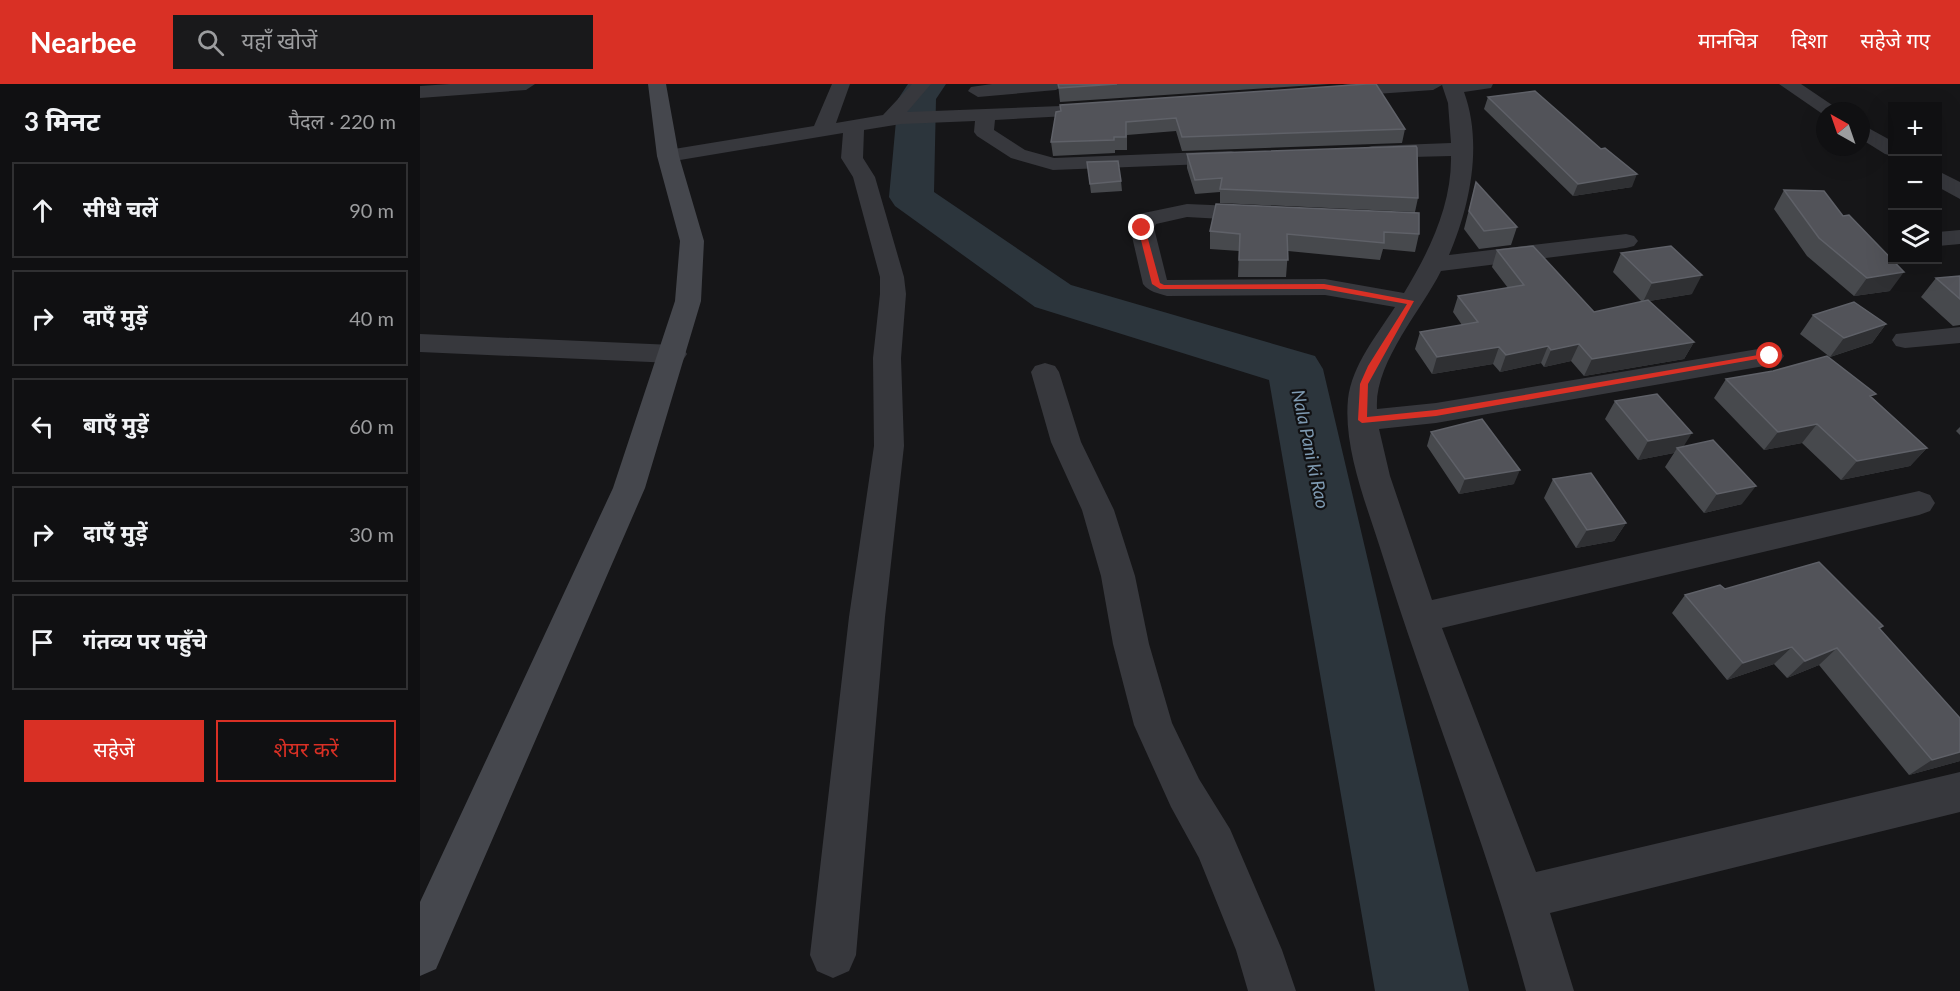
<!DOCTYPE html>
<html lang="hi">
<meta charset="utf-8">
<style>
:root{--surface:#101012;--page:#19191b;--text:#f1f3f6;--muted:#9c9d9f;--line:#303032;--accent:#d93025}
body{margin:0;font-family:Lato,"Noto Sans Devanagari",sans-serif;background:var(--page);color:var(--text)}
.controls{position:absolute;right:18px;top:18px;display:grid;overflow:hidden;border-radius:0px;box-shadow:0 6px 24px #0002}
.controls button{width:54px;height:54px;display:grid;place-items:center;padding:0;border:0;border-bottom:2px solid var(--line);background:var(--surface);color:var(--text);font:30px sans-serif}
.compass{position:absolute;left:1396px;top:18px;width:54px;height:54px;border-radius:50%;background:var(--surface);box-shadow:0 6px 24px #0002;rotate:320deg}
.stop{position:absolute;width:18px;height:18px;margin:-14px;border:4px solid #d93025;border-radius:50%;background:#fff}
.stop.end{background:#d93025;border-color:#fff;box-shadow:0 2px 6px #0008}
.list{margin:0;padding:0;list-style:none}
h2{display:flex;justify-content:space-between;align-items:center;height:78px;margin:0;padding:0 24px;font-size:26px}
h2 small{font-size:20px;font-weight:400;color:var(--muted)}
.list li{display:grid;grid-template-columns:39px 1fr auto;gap:18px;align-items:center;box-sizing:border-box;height:96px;margin:0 12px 12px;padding:0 12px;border:2px solid var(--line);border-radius:0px}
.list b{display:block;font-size:22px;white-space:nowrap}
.list em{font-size:20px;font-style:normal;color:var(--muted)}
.actions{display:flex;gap:12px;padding:18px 24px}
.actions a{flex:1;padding:14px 0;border:2px solid var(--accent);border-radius:0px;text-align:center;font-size:21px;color:var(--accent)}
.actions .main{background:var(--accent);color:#fff}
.icon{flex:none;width:33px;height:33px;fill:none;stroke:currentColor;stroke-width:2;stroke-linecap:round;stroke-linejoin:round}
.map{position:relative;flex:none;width:1540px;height:907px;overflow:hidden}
header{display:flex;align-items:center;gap:36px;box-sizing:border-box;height:84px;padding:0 30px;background:var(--accent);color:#fff}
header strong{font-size:28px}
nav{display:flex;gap:33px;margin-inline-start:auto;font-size:21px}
.search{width:420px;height:54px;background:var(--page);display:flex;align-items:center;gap:15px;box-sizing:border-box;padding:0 21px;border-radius:0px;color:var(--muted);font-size:22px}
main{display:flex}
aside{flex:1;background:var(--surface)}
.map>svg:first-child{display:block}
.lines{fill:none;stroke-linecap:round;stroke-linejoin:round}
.river{fill:#2c353c;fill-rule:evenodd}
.street{fill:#37383d;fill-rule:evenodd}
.secondary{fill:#45474d;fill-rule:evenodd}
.wall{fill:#47494d}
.shaded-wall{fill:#2f3033}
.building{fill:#525359;stroke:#5f6168;stroke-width:1.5}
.route{fill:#d93025}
.labels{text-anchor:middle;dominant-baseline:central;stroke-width:4.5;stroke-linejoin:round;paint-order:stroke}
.water-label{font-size:18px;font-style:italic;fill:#7f9bb3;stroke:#111113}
</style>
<header>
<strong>Nearbee</strong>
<div class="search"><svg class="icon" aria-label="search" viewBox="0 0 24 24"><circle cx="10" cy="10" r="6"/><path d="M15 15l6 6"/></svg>यहाँ खोजें</div>
<nav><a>मानचित्र</a><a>दिशा</a><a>सहेजे गए</a></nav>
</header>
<main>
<aside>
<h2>3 मिनट<small>पैदल · 220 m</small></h2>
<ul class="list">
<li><svg class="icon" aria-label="ahead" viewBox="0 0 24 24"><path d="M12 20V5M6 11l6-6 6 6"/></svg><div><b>सीधे चलें</b></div><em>90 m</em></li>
<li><svg class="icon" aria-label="right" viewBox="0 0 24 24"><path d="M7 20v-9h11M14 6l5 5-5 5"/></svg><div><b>दाएँ मुड़ें</b></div><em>40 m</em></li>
<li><svg class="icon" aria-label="left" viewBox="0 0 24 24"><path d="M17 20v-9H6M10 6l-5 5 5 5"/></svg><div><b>बाएँ मुड़ें</b></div><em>60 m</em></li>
<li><svg class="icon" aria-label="right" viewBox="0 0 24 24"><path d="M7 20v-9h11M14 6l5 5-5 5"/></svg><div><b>दाएँ मुड़ें</b></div><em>30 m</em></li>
<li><svg class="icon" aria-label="arrive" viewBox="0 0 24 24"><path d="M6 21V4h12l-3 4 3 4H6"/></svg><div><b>गंतव्य पर पहुँचे</b></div></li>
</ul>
<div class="actions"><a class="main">सहेजें</a><a>शेयर करें</a></div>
</aside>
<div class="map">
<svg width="1540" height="907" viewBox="0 0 1540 907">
<rect width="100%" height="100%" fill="#161618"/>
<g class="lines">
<path class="river" d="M488,0H526L516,15L514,108L651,201L895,272L903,285L1049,907H955L849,296L615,223L475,122L469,113L478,15Z"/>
<path class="street" d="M30,0H115L106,6L0,14V2Z
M412,0H430L416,39L463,31L492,0H511L487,28L692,20L695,24L685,30L575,36L574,46L605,66L634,74L811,67L818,69L822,73L818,77L811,79L633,86L591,74L557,52L554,48L555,37L481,40L444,46L443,74L455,93L484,193L486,210L481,274L484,362L465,533L436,871L429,887L413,894L397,887L390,871L429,533L454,362L453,274L460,210V193L433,93L421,74L423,49L248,78L241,76L237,72L241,68L248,66L394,42Z
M572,0H645L636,6L558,13L548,7L551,3Z
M931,0H1073L1071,4L1044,8C1063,60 1050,122 1029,171L1206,150L1214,152L1218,157L1214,162L1206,164L1021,187C1001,227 954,279 957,325L1016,319L1350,263L1360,266L1364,272L1360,278L1350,281L1016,339L959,345L970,392L1012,516L1499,407L1510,411L1515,419L1510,427L1499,431L1022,544L1116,788L1540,688V728L1130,829L1154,907H1106C1067,759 1008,618 963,473C948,424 923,366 928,315C932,281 957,251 975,223L905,211L747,212C738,209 729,208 723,200L710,144L719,130L767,120L838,123L846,125L849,130L846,135L838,137L767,133L736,140L734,144L747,196L905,195L984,209C1009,168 1032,121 1031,72L952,74L945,72L942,68L945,64L952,62L1031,59L1028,19L1022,1L1013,6L913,13L903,7L906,3Z
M1359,0H1381L1421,27H1405L1404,31Z
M1441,40L1472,57V72L1465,70L1441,55Z
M1518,87L1540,98V115L1518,103Z
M1540,146V160L1518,162V148Z
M1540,243V259L1485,264L1476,262L1472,256L1476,250Z
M0,250L253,261L263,264L267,270L263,276L253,279L0,268Z
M625,279L635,282L639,288L661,358L694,426L715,492L729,560L752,639L779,695L810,745L862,866L876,907H828L816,866L779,774L751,723L714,641L693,560L681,492L662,426L631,358L611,288L615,282Z"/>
<path class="secondary" d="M228,0H246L259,72L284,157L281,217L225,404L16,885L0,892V818L193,404L255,217L260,157L237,72Z"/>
</g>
<path class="wall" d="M638,0H910L640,18Z
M1068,13L1212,103L1153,112L1064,25Z
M636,28L985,45L982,59L762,67L756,47L707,51V66H695V69L633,72L631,58Z
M767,70L998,114L995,128L800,119V108L775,110L767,84Z
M667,78L701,97L702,107L671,109Z
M1056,98L1097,143L1091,161L1059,165L1044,145Z
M1364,106L1423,132L1470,207L1434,212L1387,172L1354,125Z
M796,120L999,150L995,168L963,165L960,176L868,167L866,193H818L819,167L790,165V147Z
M1077,166L1174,228L1222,218L1193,188L1201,169L1272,210L1229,217L1274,258L1264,275L1164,292L1151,277L1124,283L1121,279L1080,288L1073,280L1012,290L995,265L1000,248L1042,241L1033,228L1038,212L1088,204L1072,183Z
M1540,192V241L1533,242L1501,213L1516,194Z
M1393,231L1466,240L1452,259L1410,273L1380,250Z
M1306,295L1453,314L1507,364L1490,382L1421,396L1382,359L1344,366L1294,314Z
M1195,317L1263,363L1322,420L1284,429L1245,383L1254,369L1218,376L1185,335Z
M1540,343V351L1536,347Z
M1011,348L1094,400L1039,410L1007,362Z
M1133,395L1206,439L1194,457L1156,464L1124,414Z
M1265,511L1463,542L1460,545L1540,677L1489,691L1399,581L1367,594L1354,580L1307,596L1252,529Z"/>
<path class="shaded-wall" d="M1217,90L1212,103L1153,112L1158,100Z
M1484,188L1470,207L1434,212L1447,194Z
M1282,191L1272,210L1223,218L1232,199Z
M1466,240L1452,259L1410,273L1424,254Z
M1274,258L1264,275L1164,292L1172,275Z
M1159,260L1151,277L1124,283L1131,266Z
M1128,262L1121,279L1080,288L1086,271Z
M1079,263L1073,280L1012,290L1017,273Z
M1397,340L1382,359L1344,366L1358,348Z
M1272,349L1260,368L1257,364L1254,369L1218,376L1228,357Z
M1507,364L1490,382L1421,396L1437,377Z
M1100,386L1094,400L1039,410L1045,395Z
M1336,402L1322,420L1284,429L1297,410Z
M1206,439L1194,457L1156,464L1167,446Z
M1372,563L1354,580L1307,596L1323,579Z
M1417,564L1399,581L1367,594L1385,577Z
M1540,668V677L1489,691L1512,676Z"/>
<path class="building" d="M638,0H697L639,4Z
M947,0H956L985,45L762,53L756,34L706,38V53H694V56L631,58L636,28L641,27L640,21Z
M1115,7L1181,65L1185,64L1217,90L1158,100L1068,13Z
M996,62L997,64L998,114L800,105L802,94L775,96L767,70Z
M698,77L701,97L670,100L667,78Z
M1056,98L1097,143L1064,147L1049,127Z
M1364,106L1404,107L1423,132L1429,131L1484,188L1447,194L1399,154Z
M796,120L999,129V150L964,148V159L867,150L868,176H819L820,150L790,147Z
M1113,162L1174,228L1228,216L1274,258L1172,275L1159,260L1131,266L1128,262L1086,271L1079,263L1017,273L1000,248L1058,238L1038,212L1104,201L1077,166Z
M1251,162L1282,191L1232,199L1201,169Z
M1540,192V215L1516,194Z
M1434,218L1466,240L1424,254L1393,231Z
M1407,272L1456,310L1450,312L1507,364L1437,377L1397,340L1358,348L1306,295L1353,287Z
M1237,310L1272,349L1228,357L1195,317Z
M1062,335L1100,386L1045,395L1011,348Z
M1293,356L1336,402L1297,410L1257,364Z
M1171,389L1206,439L1167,446L1133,395Z
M1399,478L1463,542L1459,544L1540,634V668L1512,676L1417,564L1385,577L1372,563L1323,579L1265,511L1300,501L1305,505Z"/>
<path class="route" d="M722,142L725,144L740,199L744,201L904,200L994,217L948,300L947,333L1016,326L1350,269L1354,272L1016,332L942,339L938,336L940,300L948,282L987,220L904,205H740L732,200L718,144Z"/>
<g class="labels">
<g class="water-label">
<text transform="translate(891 365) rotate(78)">Nala Pani ki Rao</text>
</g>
</g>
</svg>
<div class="controls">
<button>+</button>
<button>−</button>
<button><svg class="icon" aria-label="layers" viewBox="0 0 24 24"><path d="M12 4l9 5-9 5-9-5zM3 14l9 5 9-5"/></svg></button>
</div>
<svg class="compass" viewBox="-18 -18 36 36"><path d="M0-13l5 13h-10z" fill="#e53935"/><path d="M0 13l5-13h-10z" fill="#9c9d9f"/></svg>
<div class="stop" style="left:1350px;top:272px"></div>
<div class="stop end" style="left:722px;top:144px"></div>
</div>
</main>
